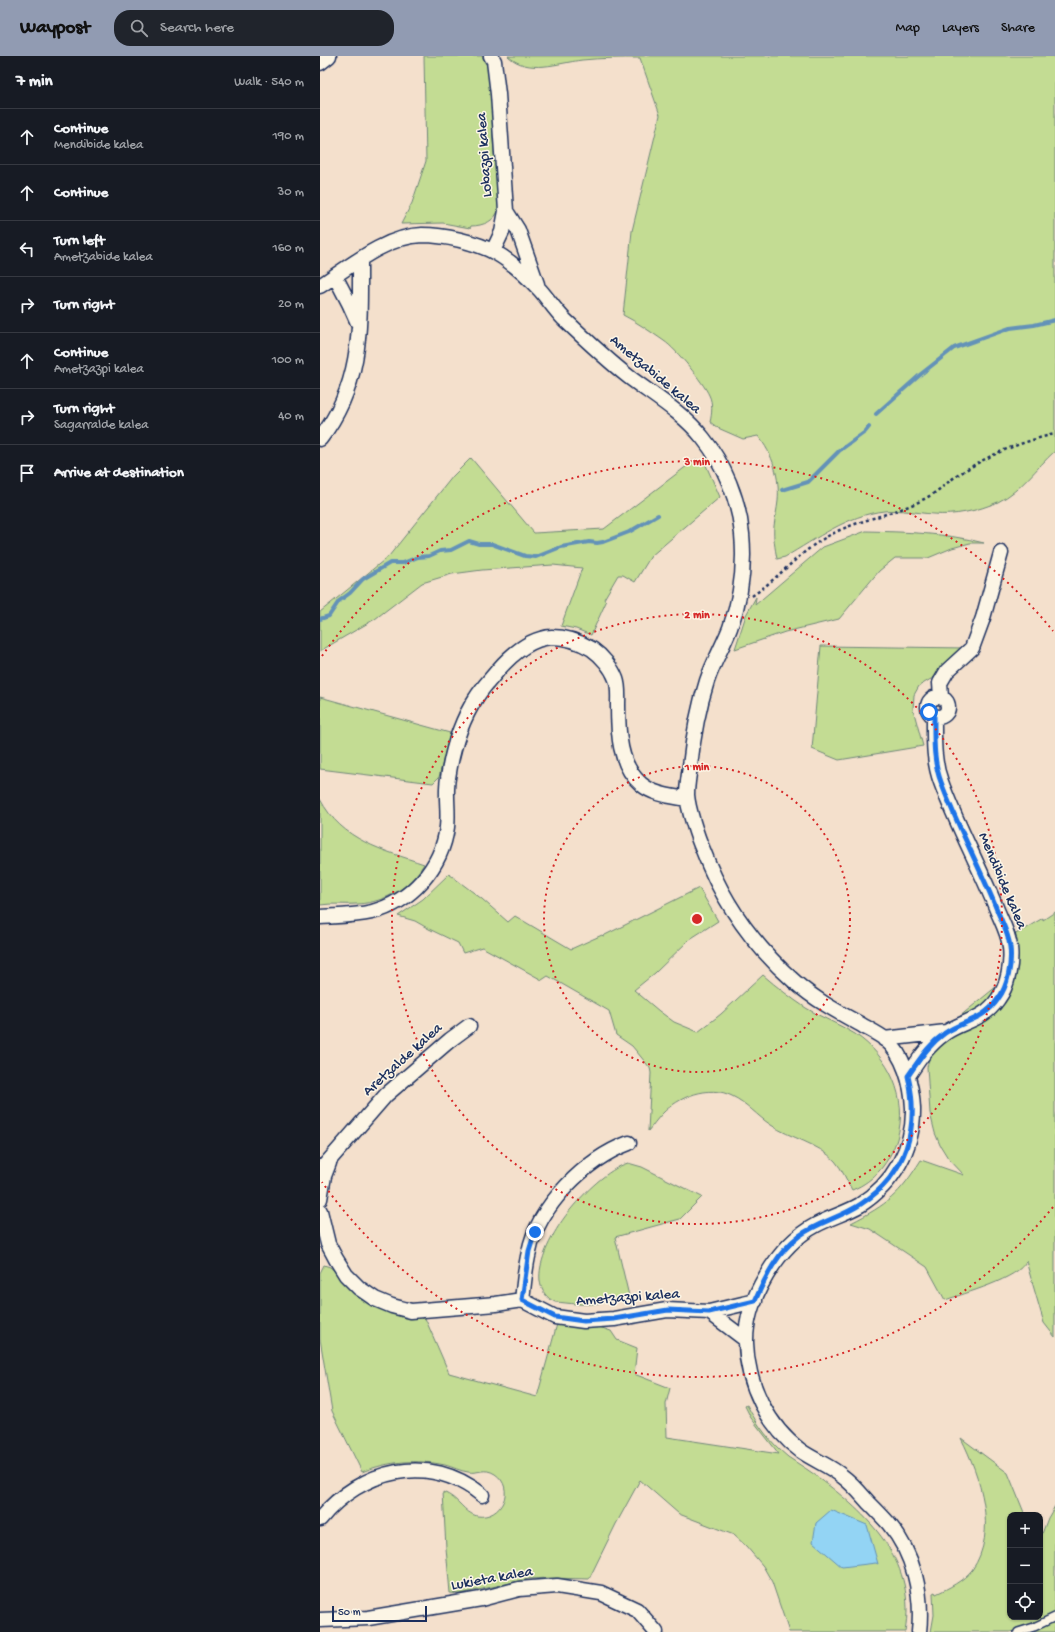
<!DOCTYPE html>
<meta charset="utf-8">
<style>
:root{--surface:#171b24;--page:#20242c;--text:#f1f3f6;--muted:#9ea1a6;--line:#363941;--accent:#919bb2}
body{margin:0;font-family:"Gochi Hand",sans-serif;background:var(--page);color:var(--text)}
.controls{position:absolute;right:12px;bottom:12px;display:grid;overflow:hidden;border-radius:8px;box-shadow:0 1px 3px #0004}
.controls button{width:36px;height:36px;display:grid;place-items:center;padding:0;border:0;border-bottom:1px solid var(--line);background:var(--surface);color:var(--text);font:20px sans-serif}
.scale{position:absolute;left:12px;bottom:10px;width:95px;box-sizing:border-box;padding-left:4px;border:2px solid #1b2f5e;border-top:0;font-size:11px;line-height:14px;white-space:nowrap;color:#1b2f5e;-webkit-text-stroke:3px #fcf5e5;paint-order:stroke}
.stop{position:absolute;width:12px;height:12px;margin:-9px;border:3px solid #1a73e8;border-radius:50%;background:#fff}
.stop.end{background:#1a73e8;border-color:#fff;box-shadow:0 1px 4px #0008}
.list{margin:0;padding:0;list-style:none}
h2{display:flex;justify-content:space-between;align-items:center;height:52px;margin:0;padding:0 16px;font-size:17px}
h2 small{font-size:13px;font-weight:400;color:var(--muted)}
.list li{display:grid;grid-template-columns:26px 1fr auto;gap:12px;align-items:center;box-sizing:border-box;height:56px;padding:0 16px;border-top:1px solid var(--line)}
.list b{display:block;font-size:15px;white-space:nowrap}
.list p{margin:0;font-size:13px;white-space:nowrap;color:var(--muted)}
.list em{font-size:13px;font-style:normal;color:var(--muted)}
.icon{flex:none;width:22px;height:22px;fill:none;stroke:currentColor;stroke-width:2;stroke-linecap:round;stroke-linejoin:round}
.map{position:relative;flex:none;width:735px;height:1576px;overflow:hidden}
header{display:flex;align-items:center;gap:24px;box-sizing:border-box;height:56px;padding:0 20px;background:var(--accent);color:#111}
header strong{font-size:19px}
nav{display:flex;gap:22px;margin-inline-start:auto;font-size:14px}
.search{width:280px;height:36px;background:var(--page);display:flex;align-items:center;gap:10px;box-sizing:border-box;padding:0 14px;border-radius:16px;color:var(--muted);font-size:15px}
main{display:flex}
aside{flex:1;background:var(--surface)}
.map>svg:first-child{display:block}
.green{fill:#c3dc93;stroke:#6f8678}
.water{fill:#93d4f4;stroke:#6392b8}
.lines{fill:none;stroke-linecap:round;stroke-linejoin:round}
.stream{stroke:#6392b8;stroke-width:4}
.lane-casing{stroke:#1b2f5e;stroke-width:10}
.street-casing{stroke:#1b2f5e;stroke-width:17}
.path{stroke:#1b2f5e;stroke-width:2.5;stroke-dasharray:3 3;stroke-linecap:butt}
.lane{stroke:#fcf5e5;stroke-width:7}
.street{stroke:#fcf5e5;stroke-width:14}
.route{stroke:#1a73e8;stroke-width:5}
.ring{fill:none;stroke:#d62828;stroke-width:2;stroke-dasharray:2 4}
.labels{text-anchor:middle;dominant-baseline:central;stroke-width:3;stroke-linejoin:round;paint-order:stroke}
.street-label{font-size:15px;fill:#1b2f5e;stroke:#fcf5e5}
.centre{fill:#d62828;stroke:#fcf5e5;stroke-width:2}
.ring-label{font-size:12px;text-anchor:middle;font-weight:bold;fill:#d62828;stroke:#fcf5e5;stroke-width:3;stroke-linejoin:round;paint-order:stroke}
</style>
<header>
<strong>Waypost</strong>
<div class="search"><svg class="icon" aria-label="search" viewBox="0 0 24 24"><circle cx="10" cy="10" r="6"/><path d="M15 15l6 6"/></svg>Search here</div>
<nav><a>Map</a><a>Layers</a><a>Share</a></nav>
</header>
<main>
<aside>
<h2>7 min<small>Walk · 540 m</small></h2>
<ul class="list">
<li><svg class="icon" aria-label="ahead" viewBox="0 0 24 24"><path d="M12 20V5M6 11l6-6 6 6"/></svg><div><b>Continue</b><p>Mendibide kalea</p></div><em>190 m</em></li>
<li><svg class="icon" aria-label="ahead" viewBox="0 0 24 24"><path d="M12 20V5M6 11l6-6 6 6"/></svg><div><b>Continue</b></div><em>30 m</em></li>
<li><svg class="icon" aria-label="left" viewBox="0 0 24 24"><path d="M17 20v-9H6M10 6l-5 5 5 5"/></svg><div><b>Turn left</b><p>Ametzabide kalea</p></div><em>160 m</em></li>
<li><svg class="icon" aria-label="right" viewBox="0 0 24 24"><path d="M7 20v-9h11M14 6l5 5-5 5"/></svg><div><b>Turn right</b></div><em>20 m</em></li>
<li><svg class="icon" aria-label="ahead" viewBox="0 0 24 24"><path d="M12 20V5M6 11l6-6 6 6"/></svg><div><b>Continue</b><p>Ametzazpi kalea</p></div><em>100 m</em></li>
<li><svg class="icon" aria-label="right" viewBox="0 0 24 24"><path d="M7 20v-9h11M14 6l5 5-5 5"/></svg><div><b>Turn right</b><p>Sagarralde kalea</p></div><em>40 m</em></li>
<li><svg class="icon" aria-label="arrive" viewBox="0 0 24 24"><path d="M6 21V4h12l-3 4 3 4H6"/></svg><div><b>Arrive at destination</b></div></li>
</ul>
</aside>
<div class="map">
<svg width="735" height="1576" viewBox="0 0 735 1576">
<rect width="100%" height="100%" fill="#f4e0cc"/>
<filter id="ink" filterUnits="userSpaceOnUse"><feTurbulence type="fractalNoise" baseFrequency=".025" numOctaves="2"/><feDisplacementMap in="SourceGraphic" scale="8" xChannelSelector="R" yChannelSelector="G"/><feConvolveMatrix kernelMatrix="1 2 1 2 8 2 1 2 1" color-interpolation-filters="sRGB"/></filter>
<g filter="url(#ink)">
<path class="green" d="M104,0H162L165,7L168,9L171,26L173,84L179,152C176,165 163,170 151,170L150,172L123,167L81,168L92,147L106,105Z
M188,0H735V395C716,412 702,434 678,446C657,455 635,460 613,458C597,457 580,453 564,455C528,459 496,483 465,501L457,503C455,492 453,481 454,470C455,462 457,454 458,445C460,422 453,398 438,380L423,383L398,372L390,366C392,358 393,347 389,339C383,326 356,293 344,285C331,276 317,266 303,259L312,175L340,59L320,2C301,2 281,2 262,4C238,7 208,19 188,0Z
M151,402L214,477L284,473L376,403L385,407L400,441L331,500L315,526L303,519H298L284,543L286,546L271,579L256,573L241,570L262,512L233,509L162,514L132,518L102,527L55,563L0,595V556L69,500L133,420Z
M546,475C586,476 626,477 664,487H650L632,492L608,502H575L559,515L519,563L465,576L415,593L426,559L436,541L435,549L503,491Z
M501,590L646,592L621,617L599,630L594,639L593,653L603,690L519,704L492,693Z
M0,641L130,677L119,721L113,727L0,713Z
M0,743C22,785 63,794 104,808C89,832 66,846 38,848C25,849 12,847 0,849Z
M129,818L162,843L188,866L195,860L251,893L282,879L283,880L379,832L398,865L370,883L335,917L314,934L339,955L354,966L378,976L401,958L443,919C457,931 471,942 486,952C502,962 519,968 535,978C569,1001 589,1041 577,1083C570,1105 555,1125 532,1134C527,1125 522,1113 515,1105C498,1087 470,1082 451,1069C437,1060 427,1047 412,1040C389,1028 358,1041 342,1058C337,1063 333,1069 328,1075L331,1017L330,1012L312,990L296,979L289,955L228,920L222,924L162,891L143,897L138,887L109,873L95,865L78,860L103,843Z
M735,856V1281L724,1267L706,1205C700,1222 643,1238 625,1244L607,1211L550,1173L531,1167C568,1148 579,1139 601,1104L644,1119L628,1102L620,1089L615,1077L610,1057L607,1011L612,992L623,974L682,926L685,909L684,885L723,862V864Z
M308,1107L322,1111L382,1141L360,1163L295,1181L309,1240C299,1242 289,1245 279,1247C265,1250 249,1247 235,1246C200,1229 234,1173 251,1153C264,1137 288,1113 308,1107Z
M4,1209L10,1211C20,1219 27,1229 36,1238C55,1256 80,1260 105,1262L129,1317L217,1341L237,1268L276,1270L291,1275L297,1284L317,1292L314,1318L350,1332L346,1348L347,1381L459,1398L431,1362L425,1350L427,1349C437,1369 451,1387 468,1401C480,1409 492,1416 503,1425C553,1463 597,1508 585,1576H469L452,1526L443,1510L426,1490L414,1479L359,1458L320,1424L296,1468L269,1523L230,1522L208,1523L140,1538L130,1537L126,1492L123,1436C139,1442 144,1457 157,1460C182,1464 196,1432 175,1418C164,1411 158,1418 148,1416C140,1415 133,1411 125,1409C96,1403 69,1405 42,1416L12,1355L0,1283V1217Z
M641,1382L688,1417L705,1459H690V1561H720V1483L728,1462L735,1450V1576H703V1573L690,1576H611L614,1559L613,1537L615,1536L616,1538C629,1532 643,1525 652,1514C679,1476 660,1420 641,1382Z"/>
<path class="water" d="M511,1454L547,1469L558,1508L556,1507L522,1511L493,1486L496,1467Z"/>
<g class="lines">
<path class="stream" d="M556,358L601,318L634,292L690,272L714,269L735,264
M462,434L488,426L519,395L545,376L549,371
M0,563L9,560L19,545L30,537L43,523L70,507H83L98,501L109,500L120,495L131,494L149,485L159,488H172L205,500L216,501L241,491L269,486L277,487L283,486L309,476L338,459"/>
<defs>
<path id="lane" d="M698,1576L714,1571L735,1561"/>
<path id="street" d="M171,0L174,5L178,38L186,155L182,176L173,195
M0,7L9,0
M186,155L198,174L217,228
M15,220L29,247L38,267
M0,230C29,211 66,180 102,179C124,179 156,186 176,197C192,206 207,220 220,234C228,243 235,254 244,263C265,283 286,303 309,321C334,340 362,356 383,382C404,408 419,444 422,478C425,510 421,542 410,572C403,590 393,607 387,625C378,653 373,682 370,710C369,719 367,729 367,739C368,752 377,781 383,794C402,845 434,890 475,926C494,943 518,956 540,968C548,973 557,977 565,983C584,998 592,1029 593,1052C594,1092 573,1128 540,1149C526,1157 511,1161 496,1169C458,1189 425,1244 426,1287C427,1328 448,1371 481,1395C494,1404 510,1410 522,1420C532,1427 541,1438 549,1447C556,1454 563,1461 569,1468C594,1498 603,1538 599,1576
M0,383C43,328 40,270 40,204
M608 651a10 10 0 1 1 20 0a10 10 0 1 1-20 0Z
M621,641L620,627L627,615L652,592L663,562L681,497
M0,861C17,860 35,860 52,856C91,846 122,811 127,771C129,755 125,738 128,722C132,695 141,665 156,642C162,632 171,623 178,614C192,598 210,582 232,581C246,581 260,586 272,593C282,600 292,612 296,623C299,631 298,641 298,649C298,677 299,709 321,728C334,739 351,740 367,743
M564,983L626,976
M588,1020C599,1003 608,989 625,977C644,964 663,965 678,943C688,930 692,907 690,891C689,879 682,866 677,854C660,811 637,770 621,726C613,705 614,683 614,661
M0,1115L66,1039L130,984L149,970
M0,1143L4,1120L9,1107
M0,1155L8,1188L16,1203L26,1219L39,1232L55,1243L72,1250L91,1255L176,1248L202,1244L235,1261L264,1265L294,1263L347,1254L389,1256L435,1245
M202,1244C204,1228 205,1212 209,1196C218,1150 266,1103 309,1087
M389,1256L426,1284
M0,1463C41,1413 109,1396 162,1439
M0,1564L48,1562L161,1543L199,1533L237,1530L281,1537L317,1554L336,1576"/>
</defs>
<use href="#lane" class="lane-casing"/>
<use href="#street" class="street-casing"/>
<path class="path" d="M432,540C457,523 477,499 503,483C535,463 573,460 606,442C618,436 627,426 638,419C668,399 700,386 735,378"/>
<use href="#lane" class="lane"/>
<use href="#street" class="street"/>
</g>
</g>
<g class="lines" filter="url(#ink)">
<path class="route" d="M215,1176L209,1195L202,1244L235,1261L264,1265L294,1263L348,1254L389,1256L435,1245C446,1220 457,1197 479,1180C498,1166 522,1161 541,1148C587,1118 600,1071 588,1020C600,1003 608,989 625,977C644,964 663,965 678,943C688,930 692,908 690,891C689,879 682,866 677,854C660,811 637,770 621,726C613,705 614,683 614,661L609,656"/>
</g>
<g class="ring">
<circle cx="377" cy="863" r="153"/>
<circle cx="377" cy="863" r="305"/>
<path d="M733 1151A458 458 0 0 1 2 1126M2 600A458 458 0 0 1 733 575"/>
</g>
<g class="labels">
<g class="street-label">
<text transform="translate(165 99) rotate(-94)">Lobazpi kalea</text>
<text transform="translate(335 319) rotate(40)">Ametzabide kalea</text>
<text transform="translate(682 825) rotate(67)">Mendibide kalea</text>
<text transform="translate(83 1004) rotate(-42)">Aretzalde kalea</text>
<text transform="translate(308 1242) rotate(-4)">Ametzazpi kalea</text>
<text transform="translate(172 1523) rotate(-10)">Lukieta kalea</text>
</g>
</g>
<circle cx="377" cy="863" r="6" class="centre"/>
<g class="ring-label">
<text x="377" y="409">3 min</text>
<text x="377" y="562">2 min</text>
<text x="377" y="714">1 min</text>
</g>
</svg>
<div class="controls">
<button>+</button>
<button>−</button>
<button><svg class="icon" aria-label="locate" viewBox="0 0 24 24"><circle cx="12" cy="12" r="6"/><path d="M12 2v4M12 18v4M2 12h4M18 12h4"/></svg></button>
</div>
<div class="scale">50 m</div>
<div class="stop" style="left:609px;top:656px"></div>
<div class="stop end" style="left:215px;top:1176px"></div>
</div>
</main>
